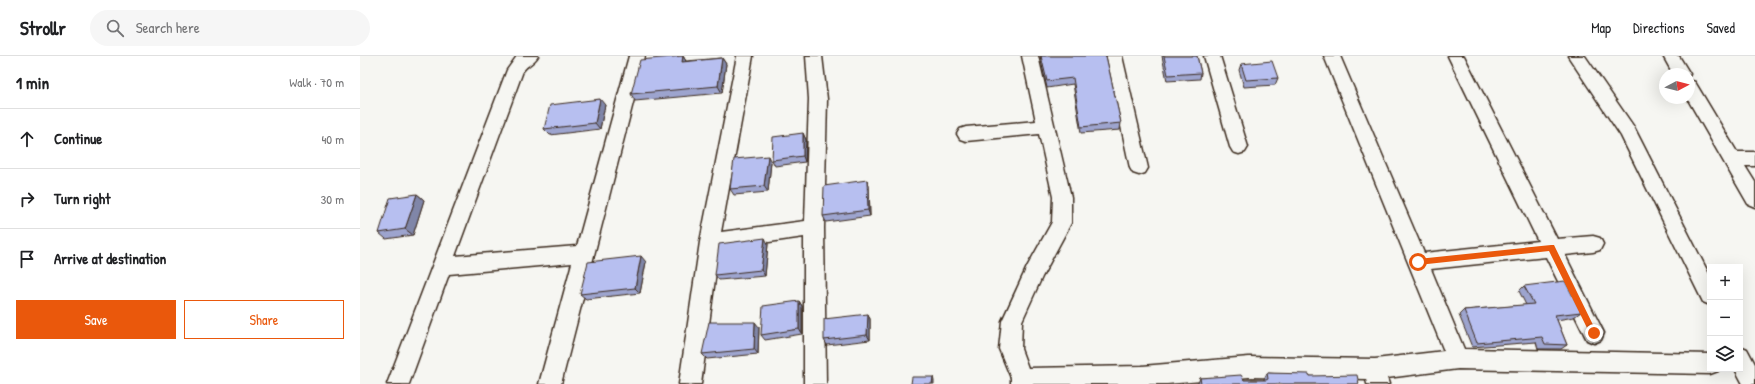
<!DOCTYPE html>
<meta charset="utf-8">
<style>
:root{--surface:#fff;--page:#f6f6f6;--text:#202124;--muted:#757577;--line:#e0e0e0;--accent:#ea580c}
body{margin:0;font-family:"Patrick Hand",sans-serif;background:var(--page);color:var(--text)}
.controls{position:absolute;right:12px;bottom:12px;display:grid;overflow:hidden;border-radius:0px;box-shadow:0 4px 16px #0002}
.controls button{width:36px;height:36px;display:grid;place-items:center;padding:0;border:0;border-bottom:1px solid var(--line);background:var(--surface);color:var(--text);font:20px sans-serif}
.compass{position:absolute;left:1299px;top:12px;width:36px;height:36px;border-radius:50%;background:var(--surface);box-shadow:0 4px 16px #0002;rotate:83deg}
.stop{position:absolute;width:12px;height:12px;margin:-9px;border:3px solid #ea580c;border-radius:50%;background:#fff}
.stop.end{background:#ea580c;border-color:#fff;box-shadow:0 1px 4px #0008}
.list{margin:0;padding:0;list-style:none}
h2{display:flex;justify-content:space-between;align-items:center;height:52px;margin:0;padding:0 16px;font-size:17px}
h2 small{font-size:13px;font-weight:400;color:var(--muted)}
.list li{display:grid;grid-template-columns:26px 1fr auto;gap:12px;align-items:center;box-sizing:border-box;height:60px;padding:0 16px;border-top:1px solid var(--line)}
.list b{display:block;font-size:15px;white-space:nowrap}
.list em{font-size:13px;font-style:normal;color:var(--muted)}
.actions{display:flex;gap:8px;padding:12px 16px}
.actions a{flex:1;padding:9px 0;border:1px solid var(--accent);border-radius:0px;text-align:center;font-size:14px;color:var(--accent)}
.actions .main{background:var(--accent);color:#fff}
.icon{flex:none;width:22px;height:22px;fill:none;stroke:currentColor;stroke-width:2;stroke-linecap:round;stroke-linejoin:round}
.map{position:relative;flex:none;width:1395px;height:328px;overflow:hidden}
header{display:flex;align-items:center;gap:24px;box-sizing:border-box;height:56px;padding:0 20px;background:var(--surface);border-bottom:1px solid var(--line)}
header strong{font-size:19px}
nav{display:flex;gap:22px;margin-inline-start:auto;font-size:14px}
.search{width:280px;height:36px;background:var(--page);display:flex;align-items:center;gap:10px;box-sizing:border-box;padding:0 14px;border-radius:22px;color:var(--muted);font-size:15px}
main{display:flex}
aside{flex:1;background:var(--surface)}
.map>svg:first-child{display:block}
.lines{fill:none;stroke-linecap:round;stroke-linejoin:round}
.minor-casing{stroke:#3b2a1e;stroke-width:3}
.minor{fill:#f6f6f2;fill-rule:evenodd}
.wall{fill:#9da4ce;stroke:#3b2a1e}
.shaded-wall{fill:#8086a8;stroke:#3b2a1e}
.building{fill:#b7bff0;stroke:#3b2a1e}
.route{fill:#ea580c}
</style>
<header>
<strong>Strollr</strong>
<div class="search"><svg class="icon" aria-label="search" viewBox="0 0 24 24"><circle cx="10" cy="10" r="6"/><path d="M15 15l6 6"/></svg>Search here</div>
<nav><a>Map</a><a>Directions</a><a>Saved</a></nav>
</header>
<main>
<aside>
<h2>1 min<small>Walk · 70 m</small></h2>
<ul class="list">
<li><svg class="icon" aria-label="ahead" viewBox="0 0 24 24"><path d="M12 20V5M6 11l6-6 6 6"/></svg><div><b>Continue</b></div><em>40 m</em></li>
<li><svg class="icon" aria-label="right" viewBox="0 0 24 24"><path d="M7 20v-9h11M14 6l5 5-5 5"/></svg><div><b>Turn right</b></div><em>30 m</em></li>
<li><svg class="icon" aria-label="arrive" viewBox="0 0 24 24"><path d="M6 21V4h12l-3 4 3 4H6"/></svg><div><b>Arrive at destination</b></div></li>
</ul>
<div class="actions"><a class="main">Save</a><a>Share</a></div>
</aside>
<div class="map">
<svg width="1395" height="328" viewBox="0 0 1395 328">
<rect width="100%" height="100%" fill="#f6f6f2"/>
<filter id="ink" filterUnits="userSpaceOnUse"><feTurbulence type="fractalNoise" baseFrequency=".025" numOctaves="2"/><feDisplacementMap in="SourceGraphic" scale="8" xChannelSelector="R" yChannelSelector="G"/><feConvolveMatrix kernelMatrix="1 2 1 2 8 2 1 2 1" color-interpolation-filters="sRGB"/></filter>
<g filter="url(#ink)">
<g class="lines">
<defs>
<path id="minor" d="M157,0H178C174,7 167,9 163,15L95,200L217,190L269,0H285L201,328H179L212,207L89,218L49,328H27L147,14Z
M377,0H393L361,176L445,165L449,43L446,0H462L467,43L464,172L466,328H444V181L359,193L341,328H319L340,186Z
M662,0H678L711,141V167L682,221L662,265L661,293L668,312L782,310L889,301L1015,303L1084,295L964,0H980L1064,197L1178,185L1088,0H1104L1197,183L1233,180L1240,182L1243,188L1240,194L1233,196L1205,199L1244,277L1241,284L1234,287L1227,284L1186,201L1071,213L1104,293L1350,298V313H1358V315L1350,318L1098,313L1027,322L1029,328H1007L1006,323L889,321L807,328H651V322L639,293L642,265L667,211L692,166L693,141L679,78L606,85L600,83L597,78L600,73L606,71L676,65Z
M746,0H762L788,112L785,117L779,119L773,117L770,112Z
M844,0H860L888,91L885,96L879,98L873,96L870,91Z
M1208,0H1225L1274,71L1350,220V249L1343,246L1261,80Z
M1303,0H1319L1330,18L1329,20V18H1313Z
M1329,24L1335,26L1377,96H1395V110H1385L1395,126V151L1388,148L1327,42H1329Z
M1380,290L1387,293L1395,308V328H1383L1375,313H1380Z"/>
</defs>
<use href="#minor" class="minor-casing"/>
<use href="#minor" class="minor"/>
</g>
<path class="wall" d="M323,0L326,5L362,2L366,8L362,37L275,45L271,38Z
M680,0H746L761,67L760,74L721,77L713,28L687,32Z
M802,0H837L841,17L840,23L807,25Z
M881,8L918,22L915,29L884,31L879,14Z
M245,49L240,73L190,79L184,73Z
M443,77L446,84L445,106L415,110L412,104Z
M411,106L408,136L374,139L370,133Z
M507,124L509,130L510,160L466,166L463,160Z
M57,138L64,144L53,179L26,183L19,177Z
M408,188L405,220L359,224L355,219Z
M286,206L280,237L226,243L220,238Z
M1164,230L1221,256L1214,261L1197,264L1207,289L1201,293H1178L1176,286L1112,291L1099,259L1104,254L1166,249L1159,235Z
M439,245L442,250V278L405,284L401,279Z
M508,258L510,263V284L467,289L464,284Z
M399,271L398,298L347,303L342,298Z
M907,317L950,320L999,328H838V327L840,322L884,324H904V323Z"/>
<path class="shaded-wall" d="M323,0L327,7L322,6Z
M362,2L366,8L362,37L358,30Z
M240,43L245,49L240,73L235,67Z
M443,77L446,84L445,106L443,100Z
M408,100L411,106L408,136L404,130Z
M507,124L509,130L510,160L508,154Z
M57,138L64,144L53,179L45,173Z
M405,182L408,188L405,220L401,214Z
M281,200L286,206L280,237L275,232Z
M439,245L442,250V278L439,273Z
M508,258L510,263V284L507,279Z
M395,266L399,271L398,298L394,293Z
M573,321L574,325V328H572Z"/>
<path class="building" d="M323,0L322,6L362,2L358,30L271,38L280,4Z
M681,0H746L761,67L721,71L713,22L687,25Z
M804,0H837L841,17L808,19Z
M912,5L918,22L886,24L881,8Z
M240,43L235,67L184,73L190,49Z
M443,77V100L412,104L413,81Z
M408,100L404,130L370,133L374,103Z
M507,124L508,154L463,160L464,130Z
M57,138L45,173L19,177L30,142Z
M405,182L401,214L355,219L359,188Z
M281,200L275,232L220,238L228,206Z
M1205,225L1221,256L1195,259L1207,289L1185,288L1182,281L1117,287L1104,254L1174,248L1164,230Z
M439,245V273L401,279L403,250Z
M508,258L507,279L464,284V263Z
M349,266H395L394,293L342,298Z
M907,317L949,318L950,320L997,319L999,328H841L840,322L881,319L884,324H906L908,323Z
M552,321H573L572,328H551Z"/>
</g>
<path class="route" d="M1191,189H1194L1236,275V280H1231L1189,195L1058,209L1055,206L1058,203Z"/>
</svg>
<div class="controls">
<button>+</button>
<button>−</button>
<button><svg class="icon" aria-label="layers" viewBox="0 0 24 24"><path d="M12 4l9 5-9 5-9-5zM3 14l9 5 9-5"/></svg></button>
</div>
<svg class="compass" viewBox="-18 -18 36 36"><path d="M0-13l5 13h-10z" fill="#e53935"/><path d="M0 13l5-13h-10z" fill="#757577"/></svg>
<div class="stop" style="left:1058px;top:206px"></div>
<div class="stop end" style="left:1234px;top:277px"></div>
</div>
</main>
